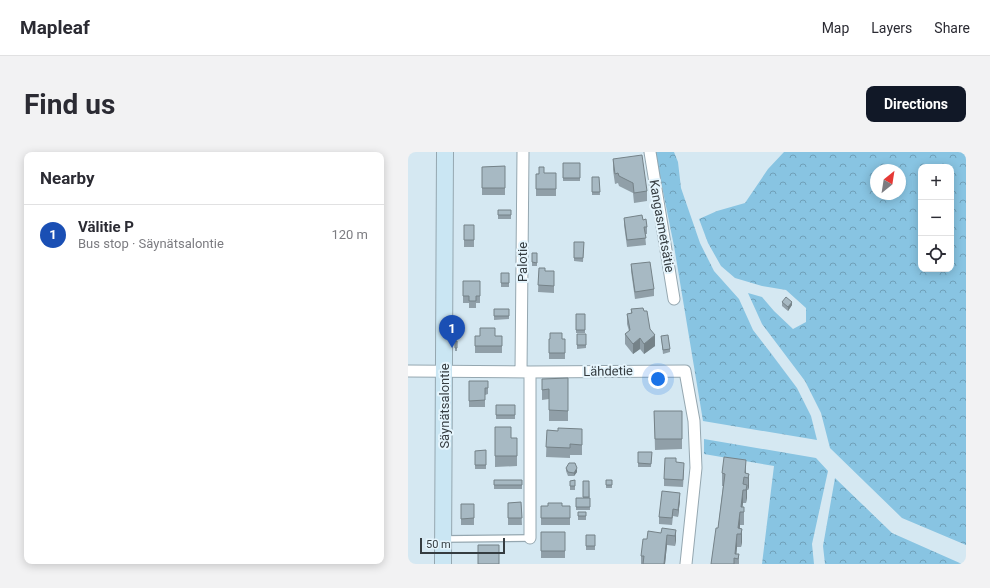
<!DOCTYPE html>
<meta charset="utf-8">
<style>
:root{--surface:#fff;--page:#f2f2f3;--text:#2b2b33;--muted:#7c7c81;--line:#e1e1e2;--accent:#111827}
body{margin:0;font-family:Roboto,sans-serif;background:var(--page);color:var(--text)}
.controls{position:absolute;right:12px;top:12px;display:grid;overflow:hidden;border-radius:8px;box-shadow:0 2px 10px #0003}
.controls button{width:36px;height:36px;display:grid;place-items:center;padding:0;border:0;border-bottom:1px solid var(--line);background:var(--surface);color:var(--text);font:20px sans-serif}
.compass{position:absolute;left:462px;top:12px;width:36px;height:36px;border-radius:50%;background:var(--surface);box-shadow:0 2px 10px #0003;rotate:30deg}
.scale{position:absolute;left:12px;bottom:10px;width:85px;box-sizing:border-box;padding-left:4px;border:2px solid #353c40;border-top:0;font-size:11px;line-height:14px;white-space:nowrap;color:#353c40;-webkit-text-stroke:3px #e5f5fd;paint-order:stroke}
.you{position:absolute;left:250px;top:227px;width:14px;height:14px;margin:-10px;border:3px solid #fff;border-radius:50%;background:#1a73e8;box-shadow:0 0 0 6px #1a73e833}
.badge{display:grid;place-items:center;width:26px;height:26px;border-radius:50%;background:var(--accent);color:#fff;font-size:13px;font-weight:700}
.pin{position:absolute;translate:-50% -33px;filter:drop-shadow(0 1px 2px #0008)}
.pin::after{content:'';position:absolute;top:21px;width:14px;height:12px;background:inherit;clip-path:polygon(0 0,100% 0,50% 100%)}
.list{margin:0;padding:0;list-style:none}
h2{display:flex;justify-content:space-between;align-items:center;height:52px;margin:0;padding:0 16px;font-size:17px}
h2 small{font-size:13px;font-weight:400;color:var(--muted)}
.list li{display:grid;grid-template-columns:26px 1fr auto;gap:12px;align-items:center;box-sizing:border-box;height:60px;padding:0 16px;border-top:1px solid var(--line)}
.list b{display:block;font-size:15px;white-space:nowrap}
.list p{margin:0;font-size:13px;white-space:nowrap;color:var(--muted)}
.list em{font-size:13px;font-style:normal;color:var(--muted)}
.icon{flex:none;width:22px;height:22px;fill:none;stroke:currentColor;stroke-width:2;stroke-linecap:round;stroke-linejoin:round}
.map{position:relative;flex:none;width:558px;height:412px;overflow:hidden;border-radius:8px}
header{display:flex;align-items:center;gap:24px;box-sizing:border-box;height:56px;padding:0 20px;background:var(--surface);border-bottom:1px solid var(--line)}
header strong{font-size:19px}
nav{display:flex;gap:22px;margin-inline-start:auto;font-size:14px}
.intro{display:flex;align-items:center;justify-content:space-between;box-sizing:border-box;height:96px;padding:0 24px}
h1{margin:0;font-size:28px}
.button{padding:10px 18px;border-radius:8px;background:var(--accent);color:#fff;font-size:14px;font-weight:700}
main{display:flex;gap:24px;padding:0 24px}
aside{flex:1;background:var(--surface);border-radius:8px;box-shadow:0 2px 10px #0003}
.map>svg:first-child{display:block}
.forest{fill:url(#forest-crowns);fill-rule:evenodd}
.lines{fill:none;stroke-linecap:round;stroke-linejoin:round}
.lane-casing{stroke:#95a7b0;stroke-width:8}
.street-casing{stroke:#95a7b0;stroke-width:13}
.secondary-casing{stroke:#95a7b0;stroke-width:18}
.lane{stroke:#fff;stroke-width:5.5}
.street{stroke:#fff;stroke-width:11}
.secondary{stroke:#cae6f3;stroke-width:16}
.wall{fill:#909fa8}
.shaded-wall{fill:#758288}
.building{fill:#a7b9c3;stroke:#758288}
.labels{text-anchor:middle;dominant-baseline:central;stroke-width:4;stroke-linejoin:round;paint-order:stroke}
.street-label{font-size:13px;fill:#353c40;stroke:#e5f5fd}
</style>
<header>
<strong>Mapleaf</strong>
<nav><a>Map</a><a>Layers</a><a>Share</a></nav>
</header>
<div class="intro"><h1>Find us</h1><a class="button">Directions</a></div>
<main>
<aside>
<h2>Nearby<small></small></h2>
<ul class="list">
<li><span class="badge" style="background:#1a4fb4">1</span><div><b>Välitie P</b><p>Bus stop · Säynätsalontie</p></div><em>120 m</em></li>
</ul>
</aside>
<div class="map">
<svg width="558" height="412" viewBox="0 0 558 412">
<defs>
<pattern id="forest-crowns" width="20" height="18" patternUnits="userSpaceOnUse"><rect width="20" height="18" fill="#88c4e2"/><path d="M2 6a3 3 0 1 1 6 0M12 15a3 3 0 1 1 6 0" fill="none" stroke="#70a0b9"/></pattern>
</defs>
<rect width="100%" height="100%" fill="#d5e8f2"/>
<path class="forest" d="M247,0H266L270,10L273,36L292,91L306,119L331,147L345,178L362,200L389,236L403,264L409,288L295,269L266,94Z
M376,0H558V393L494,366L422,296L413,261L397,229L354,172L340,141L354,145L366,159L385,177L398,170V156L378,138L354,134L327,126L313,114L300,91L291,67L309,59L337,51L360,17ZM513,15H543V117H513ZM468,18H492V42H468Z
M296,287L408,306L420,319L404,392L406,412H354L366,314L296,302Z
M427,326L484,381L554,412H417L415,394Z"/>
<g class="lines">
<defs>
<path id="lane" d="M36,387L122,386"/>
<path id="street" d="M242,0L266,147
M0,219L122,220L277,219L286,269L288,316L278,412
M113,220L115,0
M122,386V220"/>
<path id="secondary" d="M35,412L37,0"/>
</defs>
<use href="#lane" class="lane-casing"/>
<use href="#street" class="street-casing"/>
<use href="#secondary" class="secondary-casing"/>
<use href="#lane" class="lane"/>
<use href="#street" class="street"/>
<use href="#secondary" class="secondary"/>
</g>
<path class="wall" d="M205,7L239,39V49L226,51L225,41L211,34L210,31L207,32L205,18Z
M155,11H172V29H155Z
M97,14V43H74V15Z
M136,21H148V44H128V22Z
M184,25H191L192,43H184Z
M90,58H103V67H90Z
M216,66L235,68L239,75V82H237L238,93L219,95L216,73Z
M56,73H66V95H56Z
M166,90H176L175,110L166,109Z
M124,101H129V114H124Z
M223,112L246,137V144L227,147L223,119Z
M131,116L137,119H146V141L130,140Z
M93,121H101V135H93Z
M55,129H72V151H68V156H61V151H55Z
M374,150L384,153L380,159L374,154Z
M86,157H101V167L86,168Z
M223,157L236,159L247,194L236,202L232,197L225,202L217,192V182L221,179L219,172V162L223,161Z
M168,162H177V181H168Z
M169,182H178V196L169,197Z
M67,184H94V201H67Z
M253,184L262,197V200L255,202Z
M141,187H157V207H141Z
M47,189H49V199H47Z
M160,226V269H141V247L134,248V238Z
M61,229H80V242L77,243V255H61Z
M88,253H107V267H88Z
M246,259H274V297L247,298Z
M87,275L103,286H109V314L87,315Z
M174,277V303H162V306L138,305L139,278L150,279Z
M78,298V317H67V299Z
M230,300H244L243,315H230Z
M268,310L276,318L275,335L256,334V327Z
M158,316L169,320L166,324H160L158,319Z
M314,321L341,322V335L340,338H339L338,351H335L334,355H336V373H332V376L334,377V390L333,395H329L328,402H331V412H303L310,376L315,334H314Z
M86,328H114V337H86Z
M167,328V338H162V329Z
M198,328H204V336H198Z
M175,329H181L182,358H168V346H175Z
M272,348L270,365L265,364L264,373L251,372V365Z
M113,350L114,373H100V351Z
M53,352H66V373H53Z
M133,354H162V373H133Z
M170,360H178V368H170Z
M268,378V388L267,394L259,393L257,412H233V404L239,387L253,381Z
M133,380H157V406H133Z
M178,383H187V398H178Z"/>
<path class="shaded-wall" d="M384,150V153L380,159V155Z
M247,183V194L236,202V192Z
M232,186V197L225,202V192Z
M338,308V321H337Z
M169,316V320L166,324V321Z
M341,322V335L340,338V326Z
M339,333V346L338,351V338Z
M335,338V351L334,360L333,355Z
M272,341V348L270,365V358Z
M332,360V373L331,382L330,376Z
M334,377V390L333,395V382Z
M268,378V388L267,394V384Z
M329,382V395L328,407L327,402Z
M259,383V393L257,412H256Z"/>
<path class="building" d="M234,3L239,39L226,41L225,31L211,24L210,21L207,22L205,7Z
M155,11H172V26H155Z
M97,14V36H74V15Z
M131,15H136V21H148V37H128V22H131Z
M184,25H191L192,40H184Z
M90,58H103V63H90Z
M234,63L235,68L238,67L239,75H236L238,86L219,88L216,66Z
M56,73H66V88H56Z
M166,90H176L175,106H166Z
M124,101H129V111L124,110Z
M242,110L246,137L227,140L223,112Z
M131,116H137V119H146V134L130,133Z
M93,121H101V131H93Z
M55,129H72V144H68V149H61V144H55Z
M378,145L384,150L380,155L374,150Z
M235,156L236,159H239L242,177L247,183L236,192L232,186L225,192L217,182L222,178L219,162L224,161L223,157Z
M86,157H101V164H86Z
M168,162H177V178H168Z
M72,176H87V184H94V194H67V184H72Z
M142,181H154V187H157V201H141V187H142Z
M169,182H178V193H169Z
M260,183L262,197L255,198L253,184Z
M47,189H49V196H47Z
M160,226V259L141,258V237L134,238V227Z
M61,229H80V236H77V248L61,249Z
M88,253H107V263H88Z
M246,259H274V287H247Z
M87,275H103V286H109V304H87Z
M150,276L174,277V293L162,292V296L138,295L139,278L150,279Z
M78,298V313H67V299Z
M230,300H244L243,312L230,311Z
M316,305L338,308L337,321L341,322L340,326L336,325L335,332L339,333L338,338H335L333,355H336V360H332L330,376L334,377L333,382H329L327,402H331L330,407L326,406V412H303L308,376H310L317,322L314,321Z
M257,306H268V310L276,311L275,328L256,327Z
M161,311H167L169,316L166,321L160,320L158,316Z
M86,328H114V333H86Z
M167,328V334H162V329Z
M198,328H204V333H198Z
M175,329H181V345H175Z
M254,339L272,341L270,358L265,357L264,366L251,365Z
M168,346H182V355H168Z
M113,350L114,366H100V351Z
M140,351H154V354H162V366H133V354H140Z
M53,352H66V366L53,367Z
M170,360H178V364H170Z
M254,376L268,378L267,384L259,383L256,412H235L236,404H233L235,387H239L240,379L253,381Z
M133,380H157V399H133Z
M178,383H187V394H178Z
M70,393H91V412H70Z"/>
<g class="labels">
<g class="street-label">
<text transform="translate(254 74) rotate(80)">Kangasmetsätie</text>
<text transform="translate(114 110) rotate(-90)">Palotie</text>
<text transform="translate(200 219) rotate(-1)">Lähdetie</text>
<text transform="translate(36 254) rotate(-90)">Säynätsalontie</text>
</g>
</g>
</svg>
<div class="controls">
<button>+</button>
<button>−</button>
<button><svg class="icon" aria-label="locate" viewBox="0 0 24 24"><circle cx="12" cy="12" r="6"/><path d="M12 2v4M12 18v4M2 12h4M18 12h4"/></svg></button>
</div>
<svg class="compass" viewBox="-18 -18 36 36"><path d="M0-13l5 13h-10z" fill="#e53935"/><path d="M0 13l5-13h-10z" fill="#7c7c81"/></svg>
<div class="scale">50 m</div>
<div class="you"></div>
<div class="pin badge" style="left:44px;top:196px;background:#1a4fb4">1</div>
</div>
</main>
